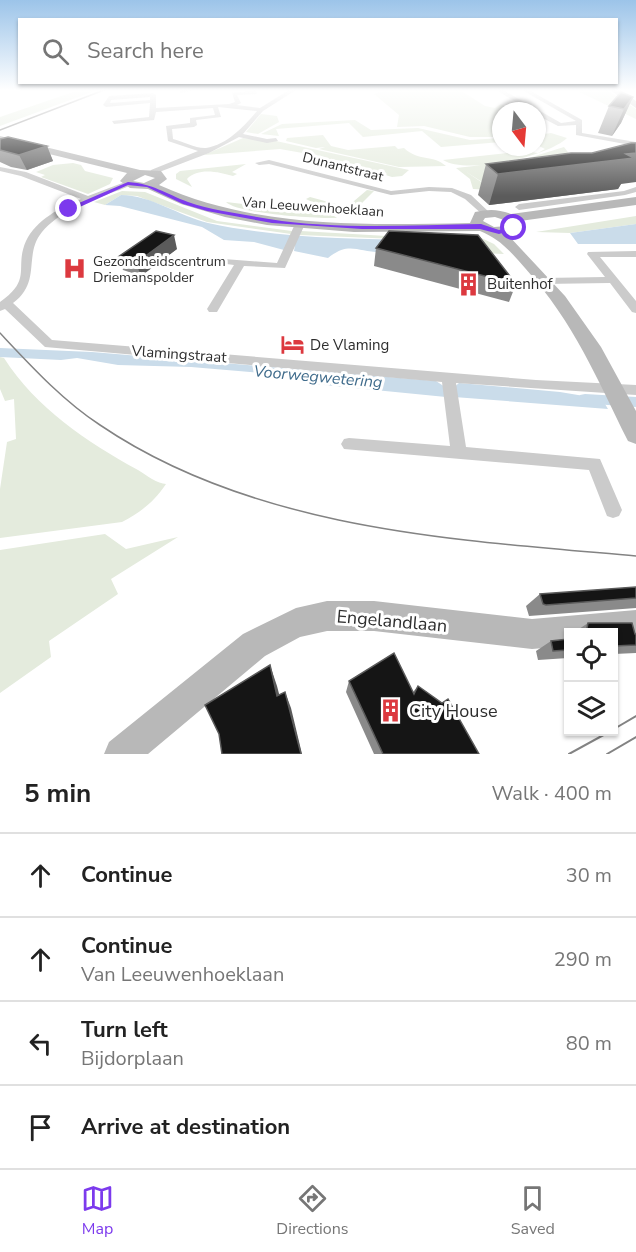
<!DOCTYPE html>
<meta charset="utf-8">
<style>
:root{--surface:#fff;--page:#f2f2f2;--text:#222;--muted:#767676;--line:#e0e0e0;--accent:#7c3aed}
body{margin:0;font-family:"Nunito Sans",sans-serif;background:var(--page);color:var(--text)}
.controls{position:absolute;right:18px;bottom:18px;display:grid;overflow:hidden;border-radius:0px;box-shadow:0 2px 4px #0004}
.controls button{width:54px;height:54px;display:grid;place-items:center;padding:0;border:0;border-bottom:2px solid var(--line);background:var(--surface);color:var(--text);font:30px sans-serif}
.compass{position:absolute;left:492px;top:102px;width:54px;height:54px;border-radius:50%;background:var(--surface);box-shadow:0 2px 4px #0004;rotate:164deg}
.stop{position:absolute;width:18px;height:18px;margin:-14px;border:4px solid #7c3aed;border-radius:50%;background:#fff}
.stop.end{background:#7c3aed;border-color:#fff;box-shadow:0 2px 6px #0008}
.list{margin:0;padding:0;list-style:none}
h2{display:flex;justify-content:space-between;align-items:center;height:78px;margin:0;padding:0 24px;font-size:26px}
h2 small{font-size:20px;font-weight:400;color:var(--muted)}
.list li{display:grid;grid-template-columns:39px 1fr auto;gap:18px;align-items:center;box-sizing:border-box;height:84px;padding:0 24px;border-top:2px solid var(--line)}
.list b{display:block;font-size:22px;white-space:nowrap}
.list p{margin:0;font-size:20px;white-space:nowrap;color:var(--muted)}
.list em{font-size:20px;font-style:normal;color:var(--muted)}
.icon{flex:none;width:33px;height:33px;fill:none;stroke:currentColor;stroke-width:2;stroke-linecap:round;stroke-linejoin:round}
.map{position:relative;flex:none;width:636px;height:754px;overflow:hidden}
.search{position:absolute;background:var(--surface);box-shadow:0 2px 4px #0004;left:18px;right:18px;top:18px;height:66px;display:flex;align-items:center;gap:15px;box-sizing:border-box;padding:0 21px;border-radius:0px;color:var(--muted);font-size:22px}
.sheet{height:414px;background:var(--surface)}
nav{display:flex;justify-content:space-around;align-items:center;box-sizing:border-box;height:84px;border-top:2px solid var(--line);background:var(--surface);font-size:16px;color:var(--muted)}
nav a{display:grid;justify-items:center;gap:3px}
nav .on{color:var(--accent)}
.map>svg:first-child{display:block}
.green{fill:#e4ebdd}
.water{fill:#cadcea}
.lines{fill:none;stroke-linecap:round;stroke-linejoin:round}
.canal{fill:#cadcea;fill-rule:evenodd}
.street{fill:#cbcbcb;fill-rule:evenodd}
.secondary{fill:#b8b8b8;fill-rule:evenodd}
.tram-far1{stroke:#838383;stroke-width:1.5}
.tram{stroke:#838383;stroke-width:2}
.wall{fill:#8a8a8a}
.shaded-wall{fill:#5b5b5b}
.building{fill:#151515;stroke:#5b5b5b;stroke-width:1.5}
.route{fill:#7c3aed}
.labels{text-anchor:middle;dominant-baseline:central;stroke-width:6;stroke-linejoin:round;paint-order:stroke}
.far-street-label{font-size:14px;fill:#2e2e2e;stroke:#fff}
.far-poi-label{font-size:14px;fill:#2e2e2e;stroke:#fff;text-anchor:start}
.poi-label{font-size:15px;fill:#2e2e2e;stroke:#fff;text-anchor:start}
.street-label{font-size:15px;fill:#2e2e2e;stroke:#fff}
.water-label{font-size:16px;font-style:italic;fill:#406c8c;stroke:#fff}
.near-street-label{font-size:18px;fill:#2e2e2e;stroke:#fff}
.near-poi-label{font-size:18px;fill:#2e2e2e;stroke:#fff;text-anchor:start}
</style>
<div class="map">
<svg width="636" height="754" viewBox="0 0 636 754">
<rect width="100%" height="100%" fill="#fff"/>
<path class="green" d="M79,90H97L0,126V117Z
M387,90H460L485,106L495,108L501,104L513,111H501V137H470L424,126L397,127L399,115L374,94Z
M575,90H607L636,109V119Z
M261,114L277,116L279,122L258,134L246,132Z
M355,120L371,130L418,128L470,140L501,138V142L441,147L422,131L363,137L349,123L276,129L279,136L261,134L282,124Z
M551,133L567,138C547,157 466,175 443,160L517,152L515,150L538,153L545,149L537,145V135Z
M323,135L331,146L348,150L395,146L398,149L404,148C419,162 432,154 446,166L399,167L319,149L325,147L316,148L286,141L287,138Z
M243,138L276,141L409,170L402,176L392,177L363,168L347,167L314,155L280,149L204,155Z
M564,147L574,160L493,189L465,171L493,190L473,189L470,179L456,168L519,161Z
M73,163L81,165L85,171L113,178L110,184L88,194L41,177L45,175L36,172L53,165Z
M246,164L232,172L237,174L233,176C219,172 198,167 187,179L192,187L176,179V174L180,171Z
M367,190L374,191L352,213L332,212L306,199L310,197L347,207Z
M122,191L145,192L217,221L292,231L291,234L207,222L137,196L121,195L105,205L94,202Z
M226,202L331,214L337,218C318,219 238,214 226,202Z
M636,216V224L570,233L536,232Z
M301,231L404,237L475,235L494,244L504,254L479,253L420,240L300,235Z
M0,357L4,358C36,408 87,442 138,470C146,475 158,484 166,484C154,502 141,512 122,522L0,538V489L7,442L16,439L14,399L5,401L0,389Z
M105,534L126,549L178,537L111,579L118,594L49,641L51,657L0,693V550Z"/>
<path class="water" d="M121,195C151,195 179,216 208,223C277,238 350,239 420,240C409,243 394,251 383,252C358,253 350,240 328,258L294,251L295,245L284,250L254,242L224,240L202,227L120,206L105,205Z
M636,224V244H578L570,233Z
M0,348L92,352L436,381L445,387L446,397L314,384L285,375L191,367L118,365L77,358L61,360L0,357Z
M459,383L560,392L602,399L608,409L454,397L453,388Z"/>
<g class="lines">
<path class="canal" d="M585,394L636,397V407L580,403L578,399L580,395Z"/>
<path class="street" d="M179,90H194L181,93Z
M256,90L257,94L237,95L241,103L237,105L260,108L289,90H296L263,111L243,134L267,139L276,138L278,141L267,143L239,137L209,153L154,174L150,172L151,170L198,151L168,141L166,126L190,123V118L215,115L213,108L156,112L154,120L114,124L112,121L149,117L150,103L106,107L103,105L109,96L153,93L156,95V108L229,104L235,102L232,93ZM150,97V100L110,103L111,100ZM218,107L257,111C243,127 228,144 206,148C197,149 182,141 173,139L172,129L194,127L197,125L196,120L221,117Z
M496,90H503L561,123L576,121L522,90H529L582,120V133L636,142V146L576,135V125L558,126L537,115V111H531Z
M269,160L391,191L429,187L452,188L471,195L490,213L483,215L465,199L451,192L429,191L391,195L269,164L259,165L255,163Z
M0,167L26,172L88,196L125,182L132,184C125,189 115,191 106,195C84,203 58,213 42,232C23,255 42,282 13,303L52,340L536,380L636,385V395L456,383L466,447L600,459L622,510L619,516L613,518L607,516L589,470L344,449L341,444L344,439L349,438L450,446L442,382L45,347L5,309L0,311V302C33,279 14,268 26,241C36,220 61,207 81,199L21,176L0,171Z
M636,187V192L625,195L519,210L515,207L519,204L624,191Z
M300,221L305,224L285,268L244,266L217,312H209L207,309L234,265L211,262V258L277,263L295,224Z
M636,251V257H600L636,301V313L632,312L610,283L543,284L538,281L543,278L605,277L587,254L588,252Z"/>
<path class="secondary" d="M610,90H620L636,101V108Z
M0,136L140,170L161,171L167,179L159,185C257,229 365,225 470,223L475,212C489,209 498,209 511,214L636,197V205L520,221V230L508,235L565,296L601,347L636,411V444L628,441C596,377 575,324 525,268C511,252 500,239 480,231L354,232L267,225L225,217L181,204L148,189L130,188L120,181L127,173L0,142ZM145,175L155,178L144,183L133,181ZM495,217L507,221L508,226L494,227L483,221L485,218Z
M327,601H374L532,619L636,610V640L614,642V632H568V646L532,649L374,631H327L300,637L265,656L148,754H104L109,742L243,634L296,608Z"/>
<path class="tram-far1" d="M0,130L104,90
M0,333C31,366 62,400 100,425C255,530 455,540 636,556"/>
<path class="tram" d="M614,729L636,716
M569,754L609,732
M607,754L636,737"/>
</g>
<path class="wall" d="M633,97L621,123L612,136L598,133L609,106Z
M0,139L47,146L53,161L27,170L11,167L0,162Z
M592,153L621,184L618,189L489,205L478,195L486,164Z
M376,248L516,284L509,302L374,266Z
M177,249L141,276L123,270L118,257Z
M636,587V608L529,616L526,606L540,594Z
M588,623L636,634V653L614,654V633H573Z
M568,639V658L538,660L536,651L551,641Z
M349,681L413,692L418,686L479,754H374L346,692Z"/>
<path class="shaded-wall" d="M633,97L621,123L612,136L624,109Z
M47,146L53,161L27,170L19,155Z
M636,153V182L621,184L618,189L489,205L498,174Z
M174,235L177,249L141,276L136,263Z
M270,665L277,686L284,713L277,696Z
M285,692L291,708L302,754H301Z"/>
<path class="building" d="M621,92L633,97L624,109L609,106Z
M8,137L47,146L19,155L0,150V139Z
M631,143H636V153L626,154L634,158L498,174L486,164L571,153H592Z
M156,231L174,235L136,263L118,257Z
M389,231L478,235L516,284L376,248Z
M636,587V598L546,605L543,604L540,594Z
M588,623H632L635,634H636V645L614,646V633H586Z
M568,639V650L553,651L551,641Z
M394,653L414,694L418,686L442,703L448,699L479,754H383L349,681Z
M270,665L277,696L285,692L301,754H222L219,734L205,705Z"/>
<linearGradient id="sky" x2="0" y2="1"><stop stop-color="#9cc4e9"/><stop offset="0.46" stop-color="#fff"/><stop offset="1" stop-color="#fff" stop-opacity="0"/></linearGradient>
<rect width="636" height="196" fill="url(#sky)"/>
<path class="route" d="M128,182C154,184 164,193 188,202C214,211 242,214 269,219C338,230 411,225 481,224L499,230L514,226L518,228L499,234L480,229H362L272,223L207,211L183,204L147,187L128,185L71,211L65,209Z"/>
<defs>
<symbol id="hospital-bare" viewBox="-9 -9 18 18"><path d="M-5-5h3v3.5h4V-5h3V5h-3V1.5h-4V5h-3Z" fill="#dc393f" stroke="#fff" stroke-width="2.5" paint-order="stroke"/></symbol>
<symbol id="building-bare" viewBox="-9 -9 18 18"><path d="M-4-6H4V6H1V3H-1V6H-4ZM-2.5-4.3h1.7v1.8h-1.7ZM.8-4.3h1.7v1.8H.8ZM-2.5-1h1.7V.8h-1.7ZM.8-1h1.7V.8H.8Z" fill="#dc393f" stroke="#fff" stroke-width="2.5" paint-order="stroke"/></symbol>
<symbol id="hotel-bare" viewBox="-9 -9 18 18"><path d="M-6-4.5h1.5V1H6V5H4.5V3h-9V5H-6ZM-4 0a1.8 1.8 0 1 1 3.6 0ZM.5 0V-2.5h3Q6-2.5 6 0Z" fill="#dc393f" stroke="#fff" stroke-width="2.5" paint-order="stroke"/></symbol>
</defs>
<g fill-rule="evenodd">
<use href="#hospital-bare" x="58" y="252" width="33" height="33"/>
<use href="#building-bare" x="452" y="268" width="33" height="33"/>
<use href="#hotel-bare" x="276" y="328" width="33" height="33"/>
<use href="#building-bare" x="374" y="694" width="33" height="33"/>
</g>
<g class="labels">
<g class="far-street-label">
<text transform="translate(343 167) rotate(14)">Dunantstraat</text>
<text transform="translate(313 207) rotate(4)">Van Leeuwenhoeklaan</text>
</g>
<g class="far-poi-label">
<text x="93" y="261">Gezondheidscentrum<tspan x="93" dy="16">Driemanspolder</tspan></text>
</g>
<g class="poi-label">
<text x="487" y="284">Buitenhof</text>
<text x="310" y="345">De Vlaming</text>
</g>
<g class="street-label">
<text transform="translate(179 354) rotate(4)">Vlamingstraat</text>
</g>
<g class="water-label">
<text transform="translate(318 377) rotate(5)">Voorwegwetering</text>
</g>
<g class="near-street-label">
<text transform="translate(392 621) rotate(5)">Engelandlaan</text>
</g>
<g class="near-poi-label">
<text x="409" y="711">City House</text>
</g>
</g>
</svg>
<div class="controls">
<button><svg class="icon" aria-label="locate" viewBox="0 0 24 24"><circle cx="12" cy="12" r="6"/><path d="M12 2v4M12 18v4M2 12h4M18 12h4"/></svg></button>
<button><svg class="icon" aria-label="layers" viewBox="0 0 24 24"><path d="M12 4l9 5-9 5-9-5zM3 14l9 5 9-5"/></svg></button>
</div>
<svg class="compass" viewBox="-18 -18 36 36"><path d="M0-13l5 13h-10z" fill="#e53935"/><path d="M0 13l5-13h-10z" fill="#767676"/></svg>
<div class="stop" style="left:514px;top:228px"></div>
<div class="stop end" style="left:69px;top:209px"></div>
<div class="search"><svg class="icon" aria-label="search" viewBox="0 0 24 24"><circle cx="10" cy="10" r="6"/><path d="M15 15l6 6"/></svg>Search here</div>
</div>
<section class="sheet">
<h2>5 min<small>Walk · 400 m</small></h2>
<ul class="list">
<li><svg class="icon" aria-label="ahead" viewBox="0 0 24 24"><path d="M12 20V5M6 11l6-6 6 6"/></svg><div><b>Continue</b></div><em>30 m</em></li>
<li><svg class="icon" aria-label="ahead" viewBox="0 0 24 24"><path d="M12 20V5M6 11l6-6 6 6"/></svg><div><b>Continue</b><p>Van Leeuwenhoeklaan</p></div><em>290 m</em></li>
<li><svg class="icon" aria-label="left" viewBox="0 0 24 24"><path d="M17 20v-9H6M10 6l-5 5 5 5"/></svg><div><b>Turn left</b><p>Bijdorplaan</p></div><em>80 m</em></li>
<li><svg class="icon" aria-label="arrive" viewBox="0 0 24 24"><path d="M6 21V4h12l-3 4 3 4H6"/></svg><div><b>Arrive at destination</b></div></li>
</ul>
</section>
<nav>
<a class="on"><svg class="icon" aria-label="map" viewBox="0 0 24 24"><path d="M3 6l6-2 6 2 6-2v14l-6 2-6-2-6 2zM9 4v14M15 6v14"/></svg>Map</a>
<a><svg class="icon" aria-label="directions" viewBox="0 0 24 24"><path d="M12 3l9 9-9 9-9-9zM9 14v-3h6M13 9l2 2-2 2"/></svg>Directions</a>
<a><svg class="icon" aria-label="saved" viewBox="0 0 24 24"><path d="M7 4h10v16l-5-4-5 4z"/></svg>Saved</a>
</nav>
